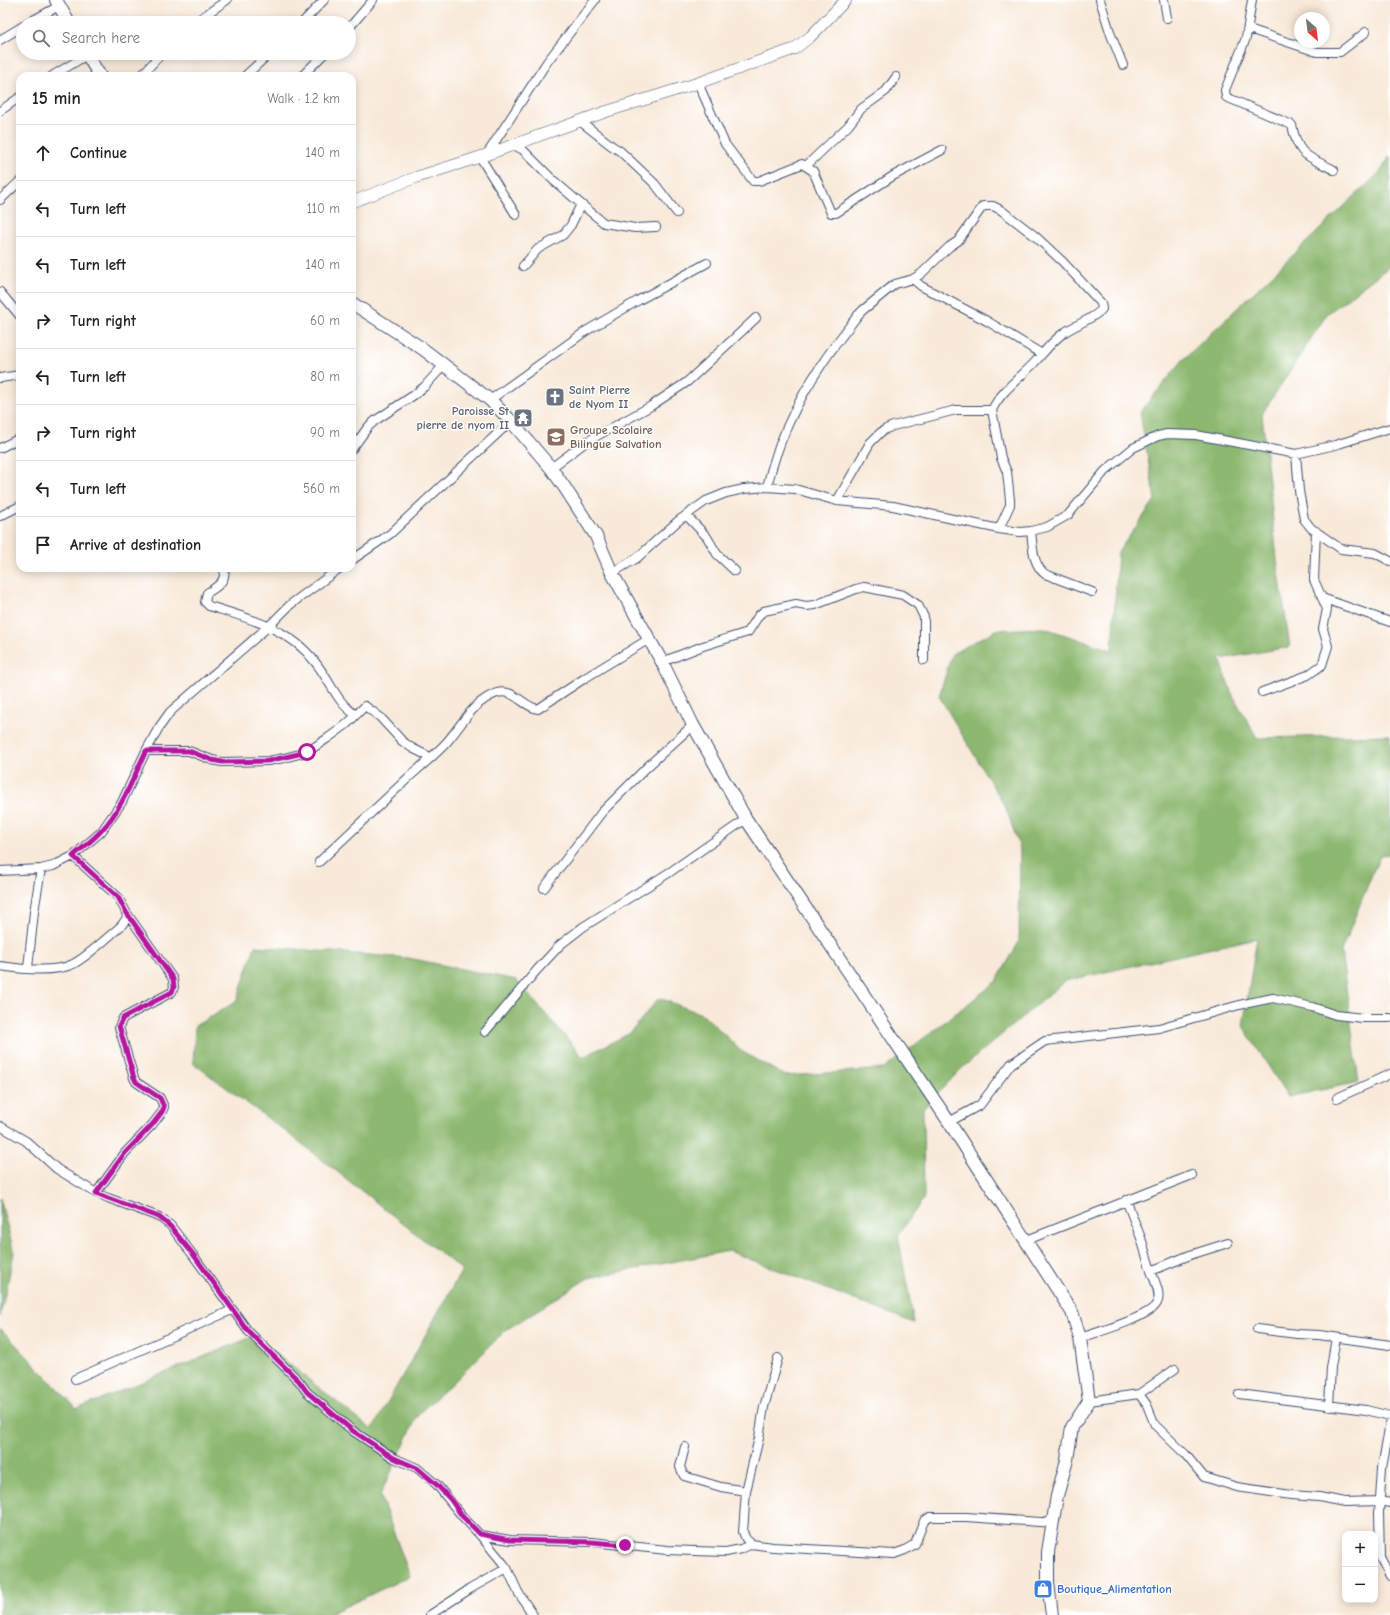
<!DOCTYPE html>
<meta charset="utf-8">
<style>
:root{--surface:#fff;--page:#f2f2f2;--text:#202124;--muted:#757577;--line:#e0e0e0}
body{margin:0;font-family:"Comic Neue",sans-serif;background:var(--page);color:var(--text)}
.controls{position:absolute;right:12px;bottom:12px;display:grid;overflow:hidden;border-radius:8px;box-shadow:0 2px 10px #0003}
.controls button{width:36px;height:36px;display:grid;place-items:center;padding:0;border:0;border-bottom:1px solid var(--line);background:var(--surface);color:var(--text);font:20px sans-serif}
.compass{position:absolute;left:1294px;top:12px;width:36px;height:36px;border-radius:50%;background:var(--surface);box-shadow:0 2px 10px #0003;rotate:152deg}
.stop{position:absolute;width:12px;height:12px;margin:-9px;border:3px solid #b5179e;border-radius:50%;background:#fff}
.stop.end{background:#b5179e;border-color:#fff;box-shadow:0 1px 4px #0008}
.list{margin:0;padding:0;list-style:none}
h2{display:flex;justify-content:space-between;align-items:center;height:52px;margin:0;padding:0 16px;font-size:17px}
h2 small{font-size:13px;font-weight:400;color:var(--muted)}
.list li{display:grid;grid-template-columns:26px 1fr auto;gap:12px;align-items:center;box-sizing:border-box;height:56px;padding:0 16px;border-top:1px solid var(--line)}
.list b{display:block;font-size:15px;white-space:nowrap}
.list em{font-size:13px;font-style:normal;color:var(--muted)}
.icon{flex:none;width:22px;height:22px;fill:none;stroke:currentColor;stroke-width:2;stroke-linecap:round;stroke-linejoin:round}
.map{position:relative;flex:none;width:1390px;height:1615px;overflow:hidden}
.search{position:absolute;background:var(--surface);box-shadow:0 2px 10px #0003;left:16px;top:16px;width:340px;height:44px;display:flex;align-items:center;gap:10px;box-sizing:border-box;padding:0 14px;border-radius:22px;color:var(--muted);font-size:15px}
.panel{position:absolute;background:var(--surface);box-shadow:0 2px 10px #0003;left:16px;top:72px;width:340px;height:500px;border-radius:12px}
.map>svg:first-child{display:block}
.forest{fill:#8cb870;stroke:#547467}
.lines{fill:none;stroke-linecap:round;stroke-linejoin:round}
.minor-casing{stroke:#3c4b70;stroke-width:10}
.tertiary-casing{stroke:#3c4b70;stroke-width:12}
.secondary-casing{stroke:#3c4b70;stroke-width:14}
.minor{stroke:#fff;stroke-width:8}
.tertiary{stroke:#fff;stroke-width:11}
.secondary{stroke:#fff;stroke-width:12}
.route{stroke:#b5179e;stroke-width:5}
.labels{text-anchor:middle;dominant-baseline:central;stroke-width:3;stroke-linejoin:round;paint-order:stroke}
.worship-label{font-size:12px;font-weight:bold;fill:#5b616d;stroke:#fff;text-anchor:start}
.education-label{font-size:12px;font-weight:bold;fill:#785e54;stroke:#fff;text-anchor:start}
.shop-label{font-size:12px;font-weight:bold;fill:#366cbe;stroke:#fff;text-anchor:start}
</style>
<div class="map">
<svg width="1390" height="1615" viewBox="0 0 1390 1615">
<rect width="100%" height="100%" fill="#fff"/>
<filter id="ink" filterUnits="userSpaceOnUse"><feTurbulence type="fractalNoise" baseFrequency=".025" numOctaves="2"/><feDisplacementMap in="SourceGraphic" scale="8" xChannelSelector="R" yChannelSelector="G"/><feConvolveMatrix kernelMatrix="1 2 1 2 8 2 1 2 1" color-interpolation-filters="sRGB"/></filter>
<filter id="wash" filterUnits="userSpaceOnUse"><feTurbulence type="fractalNoise" baseFrequency=".012" numOctaves="4" result="noise"/><feDisplacementMap in="SourceGraphic" scale="16" xChannelSelector="R" yChannelSelector="G"/><feGaussianBlur stdDeviation="0.9" result="paint"/><feColorMatrix in="noise" values="0 0 0 0 0 0 0 0 0 0 0 0 0 0 0 0 0 1.4 0 .05"/><feComposite in="paint" operator="in"/></filter>
<g filter="url(#wash)">
<rect width="100%" height="100%" fill="#f8e9d8"/>
<path class="forest" d="M1390,156V266L1327,314L1262,414L1277,560L1290,647L1220,659L1231,692L1257,738L1390,735V854L1380,855L1341,951L1359,1082L1288,1097L1243,1026L1257,938L1065,981L961,1069L923,1109L924,1198L898,1235L914,1323L729,1251L588,1278L506,1330L455,1381L419,1413L380,1495L410,1576L327,1615H0V1328L77,1409L254,1336L372,1430L462,1270L297,1140L193,1063L195,1026L237,1001L255,946L408,958L516,980L583,1057L630,1033L659,998L704,1015L741,1051L785,1076L884,1069L996,982L1019,942L1020,849L1006,808L939,696L952,654L996,630L1044,628L1112,650L1118,552L1155,500L1140,412L1183,360L1381,171Z
M0,1198L14,1253L0,1317Z"/>
</g>
<g filter="url(#ink)">
<g class="lines">
<defs>
<path id="minor" d="M1100,0L1111,35L1123,65
M1164,0L1167,18
M1252,0L1246,38L1225,90L1226,97L1292,125C1298,157 1308,156 1334,170
M28,23L59,6
M194,23L227,0
M302,23L324,0
M349,28L373,0
M1249,29L1317,52H1340L1366,32
M0,40L23,26
M52,76L87,55
M141,76L162,53
M245,76L270,53
M302,76L325,53
M698,83L725,144L753,181H759L802,164L813,171L831,213H836L893,176L942,150
M0,111L20,97
M580,121L612,146L620,151L655,184L677,213
M514,145L523,150L553,180L581,204L604,223L635,228L656,227
M487,154L547,62L595,0
M480,157L516,215
M806,166L848,126L861,109L886,91L896,77
M0,200L20,181
M523,266L538,249L563,235L571,225L581,204
M913,279L921,286L987,321L1042,354
M0,292L20,316
M0,378L20,375
M490,400L586,331L639,300L707,263
M992,410L1001,458L1007,472L1010,500V505L999,529
M0,448L20,438
M352,449L368,427L376,420L414,395L424,387L444,365
M1296,454L1299,491L1304,519L1311,528L1341,549L1375,553L1390,561
M551,468L586,442L651,406L687,382L756,318
M767,487C777,444 797,401 822,364C833,347 846,331 858,315L863,310L895,284L913,279L921,274L949,247L958,241L983,206H993L1001,210L1035,236L1063,262L1101,303L1102,309C1095,318 1075,325 1065,332C1053,340 1045,351 1035,362C1021,377 1001,391 992,410H956L893,426L886,429L880,433L870,443L837,501
M686,515L707,537L717,554L735,571
M0,516L20,506
M1031,531C1033,546 1032,564 1045,574L1092,592
M352,560L390,534L511,421
M224,568C227,581 217,587 207,593L205,602L209,606C247,618 290,628 315,662C330,680 336,702 356,715
M612,573L637,558L678,521L706,501L726,493L744,489L767,487L795,489L837,501L893,506L999,529L1020,532L1031,531L1047,527L1068,515L1105,471L1133,448L1158,436L1167,434L1196,435L1296,454L1335,445L1390,428
M1322,598L1390,622
M662,662L703,646L748,632L759,615L764,611L796,604L806,606L815,605L856,589L864,587L903,595L918,605L924,617V660
M1262,692L1308,675L1322,665L1328,646L1323,629L1327,609L1314,580L1316,531
M146,751H189L212,760L222,762L268,761L284,758L307,752L328,738L347,724L365,706L380,717L402,741L412,748L430,757
M73,856L118,897L126,912L173,979L174,987L172,992L123,1018L119,1027L134,1078L136,1082L160,1098L164,1107L162,1112L152,1125L125,1153L96,1193
M319,862C349,834 378,806 408,778C420,767 434,756 446,743C462,725 472,702 497,693C514,688 523,707 538,709L585,678L649,639
M0,871L41,869L53,866L73,856L101,832L122,802L146,751L158,729L170,712L269,626L291,604L340,568
M544,888L602,812L647,767L693,725
M0,966C20,969 55,973 73,964C86,958 109,936 121,926L127,918L126,912
M28,968L34,912L41,869
M485,1032L537,970L560,945L583,927L670,872L746,819
M1337,1098L1390,1074
M949,1122L980,1105L1011,1064L1045,1041L1159,1028L1239,1005L1273,998L1312,1007L1336,1015L1363,1018H1390
M0,1126L26,1141L57,1169L96,1193L108,1198L159,1217L170,1225L193,1255L248,1331L299,1381L307,1392L353,1431L394,1458L417,1468L437,1485L462,1516L480,1535L507,1568L518,1592L533,1615
M1126,1200L1141,1238L1151,1271L1190,1255L1228,1243
M1027,1240L1192,1175
M1257,1329L1297,1334L1319,1335L1390,1345
M1080,1338C1095,1333 1151,1317 1157,1303C1162,1294 1154,1280 1151,1271
M778,1358L764,1407L759,1438L746,1491L743,1532L746,1539L752,1544L773,1547L894,1554L905,1550L915,1544L924,1521L930,1517H966L1054,1523
M75,1379L232,1310
M1139,1394L1175,1369
M1239,1394L1366,1410L1390,1416
M1089,1401L1139,1394L1147,1405L1155,1425L1185,1454L1204,1477L1237,1487L1291,1495L1319,1497L1344,1502L1380,1501L1390,1503
M1329,1406L1331,1367L1336,1338
M1390,1424L1382,1468L1379,1513L1380,1557L1390,1577
M685,1447L680,1467L684,1476L721,1487L746,1491
M480,1535L510,1540L592,1542L667,1550L695,1551L726,1552L741,1549L752,1544
M430,1615L470,1589L507,1568"/>
<path id="tertiary" d="M352,202L417,177L480,157L605,112L698,83L794,49L810,37L846,0"/>
<path id="secondary" d="M56,0L69,23
M86,53L100,76
M352,303L423,349L490,400L511,421L551,468L565,488L596,536L612,573L662,662L693,725L746,819L949,1122L1072,1312L1080,1338L1089,1401L1072,1427L1067,1460L1057,1496L1048,1552V1583L1052,1615"/>
</defs>
<use href="#minor" class="minor-casing"/>
<use href="#tertiary" class="tertiary-casing"/>
<use href="#secondary" class="secondary-casing"/>
<use href="#minor" class="minor"/>
<use href="#tertiary" class="tertiary"/>
<use href="#secondary" class="secondary"/>
</g>
</g>
<g class="lines" filter="url(#ink)">
<path class="route" d="M307,752L268,761L222,762L212,760L189,751H146C133,778 122,809 101,831C93,840 82,848 73,856L118,897L126,912L173,979L174,987L172,992L123,1018L119,1026L134,1078L136,1082L160,1098L164,1107L162,1112L152,1125L125,1153L96,1193L108,1198L159,1217L170,1226L193,1254L248,1331L299,1381L307,1392L353,1431L394,1458L417,1468L437,1485L451,1500L462,1516L480,1534L510,1540L592,1542L625,1545"/>
</g>
<defs>
<symbol id="church-square" viewBox="-11 -11 22 22"><rect x="-9" y="-9" width="18" height="18" rx="4" fill="#6b7280" stroke="#fff"/><path d="M-1.2-6h2.4v3.5h3.3v2.4h-3.3V6h-2.4V-.1h-3.3v-2.4h3.3Z" fill="#fff"/></symbol>
<symbol id="temple-square" viewBox="-11 -11 22 22"><rect x="-9" y="-9" width="18" height="18" rx="4" fill="#6b7280" stroke="#fff"/><path d="M0-6L5-2H3V0L6.5 2.5H4V6H1.5V3h-3V6H-4V2.5H-6.5L-3 0V-2H-5Z" fill="#fff"/></symbol>
<symbol id="school-square" viewBox="-11 -11 22 22"><rect x="-9" y="-9" width="18" height="18" rx="4" fill="#8d6e63" stroke="#fff"/><path d="M0-5L7-2L0 1L-7-2ZM-4 1L0 2.5L4 1V4Q0 6-4 4Z" fill="#fff"/></symbol>
<symbol id="shop-square" viewBox="-11 -11 22 22"><rect x="-9" y="-9" width="18" height="18" rx="4" fill="#3f7fe0" stroke="#fff"/><path d="M-5-2.5h2.3a2.7 3.5 0 0 1 5.4 0H5L5.5 6h-11ZM-1.5-2.5h3a1.5 2.3 0 0 0-3 0Z" fill="#fff"/></symbol>
</defs>
<g fill-rule="evenodd">
<use href="#church-square" x="544" y="386" width="22" height="22"/>
<use href="#temple-square" x="512" y="407" width="22" height="22"/>
<use href="#school-square" x="545" y="426" width="22" height="22"/>
<use href="#shop-square" x="1032" y="1578" width="22" height="22"/>
</g>
<g class="labels">
<g class="worship-label">
<text x="569" y="390">Saint Pierre<tspan x="569" dy="14">de Nyom II</tspan></text>
<text x="509" y="411" text-anchor="end">Paroisse St<tspan x="509" dy="14">pierre de nyom II</tspan></text>
</g>
<g class="education-label">
<text x="570" y="430">Groupe Scolaire<tspan x="570" dy="14">Bilingue Salvation</tspan></text>
</g>
<g class="shop-label">
<text x="1057" y="1589">Boutique_Alimentation</text>
</g>
</g>
</svg>
<div class="controls">
<button>+</button>
<button>−</button>
</div>
<svg class="compass" viewBox="-18 -18 36 36"><path d="M0-13l5 13h-10z" fill="#e53935"/><path d="M0 13l5-13h-10z" fill="#757577"/></svg>
<div class="stop" style="left:307px;top:752px"></div>
<div class="stop end" style="left:625px;top:1545px"></div>
<div class="search"><svg class="icon" aria-label="search" viewBox="0 0 24 24"><circle cx="10" cy="10" r="6"/><path d="M15 15l6 6"/></svg>Search here</div>
<section class="panel">
<h2>15 min<small>Walk · 1.2 km</small></h2>
<ul class="list">
<li><svg class="icon" aria-label="ahead" viewBox="0 0 24 24"><path d="M12 20V5M6 11l6-6 6 6"/></svg><div><b>Continue</b></div><em>140 m</em></li>
<li><svg class="icon" aria-label="left" viewBox="0 0 24 24"><path d="M17 20v-9H6M10 6l-5 5 5 5"/></svg><div><b>Turn left</b></div><em>110 m</em></li>
<li><svg class="icon" aria-label="left" viewBox="0 0 24 24"><path d="M17 20v-9H6M10 6l-5 5 5 5"/></svg><div><b>Turn left</b></div><em>140 m</em></li>
<li><svg class="icon" aria-label="right" viewBox="0 0 24 24"><path d="M7 20v-9h11M14 6l5 5-5 5"/></svg><div><b>Turn right</b></div><em>60 m</em></li>
<li><svg class="icon" aria-label="left" viewBox="0 0 24 24"><path d="M17 20v-9H6M10 6l-5 5 5 5"/></svg><div><b>Turn left</b></div><em>80 m</em></li>
<li><svg class="icon" aria-label="right" viewBox="0 0 24 24"><path d="M7 20v-9h11M14 6l5 5-5 5"/></svg><div><b>Turn right</b></div><em>90 m</em></li>
<li><svg class="icon" aria-label="left" viewBox="0 0 24 24"><path d="M17 20v-9H6M10 6l-5 5 5 5"/></svg><div><b>Turn left</b></div><em>560 m</em></li>
<li><svg class="icon" aria-label="arrive" viewBox="0 0 24 24"><path d="M6 21V4h12l-3 4 3 4H6"/></svg><div><b>Arrive at destination</b></div></li>
</ul>
</section>
</div>
